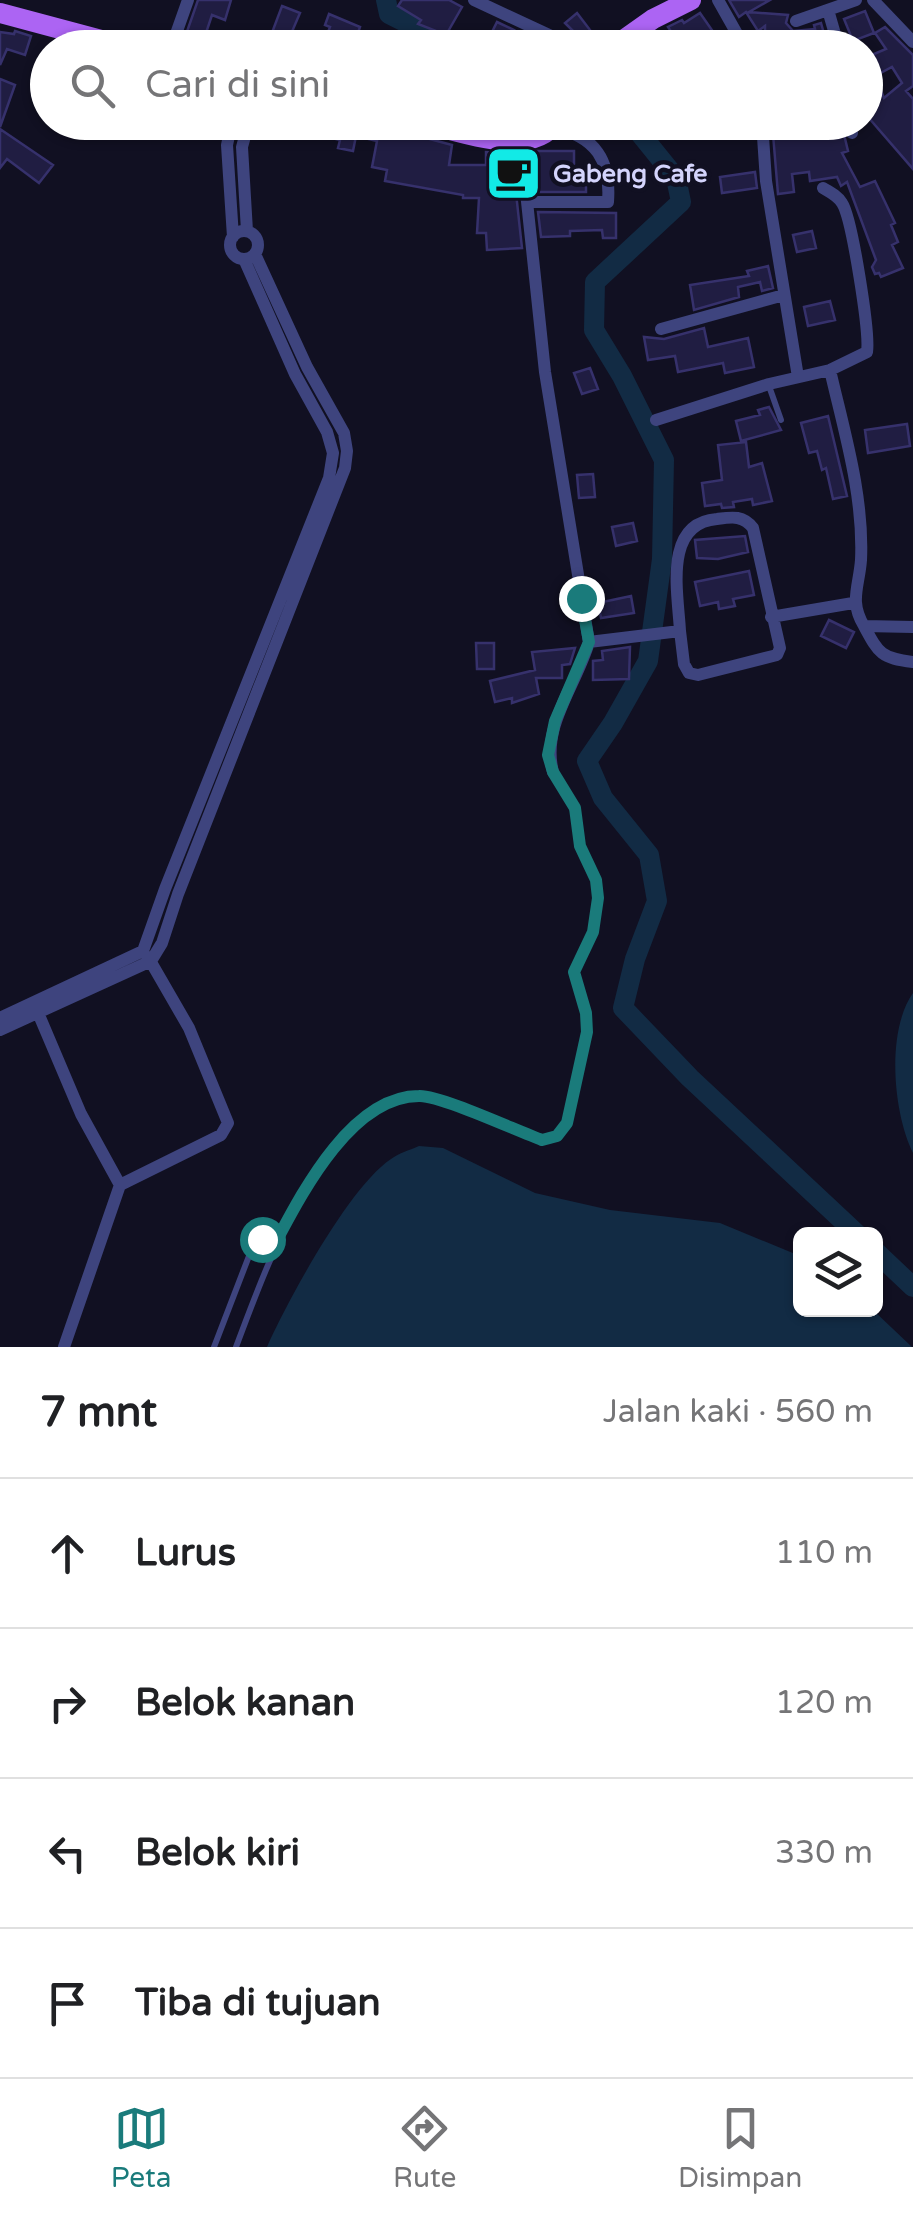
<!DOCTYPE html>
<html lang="id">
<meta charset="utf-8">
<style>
:root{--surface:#fff;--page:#f6f6f6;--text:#202124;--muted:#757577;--line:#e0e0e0;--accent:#1a7b7b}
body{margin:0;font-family:"Varela Round",sans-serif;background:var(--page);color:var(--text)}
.controls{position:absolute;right:30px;bottom:30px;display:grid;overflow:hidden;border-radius:15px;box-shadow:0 2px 8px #0004}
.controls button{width:90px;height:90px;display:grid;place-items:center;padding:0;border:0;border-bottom:2px solid var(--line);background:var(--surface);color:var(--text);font:50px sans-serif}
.stop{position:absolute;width:30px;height:30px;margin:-22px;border:8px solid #1a7b7b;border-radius:50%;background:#fff}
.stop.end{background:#1a7b7b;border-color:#fff;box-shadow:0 2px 10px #0008}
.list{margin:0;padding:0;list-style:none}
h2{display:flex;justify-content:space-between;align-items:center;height:130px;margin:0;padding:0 40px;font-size:42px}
h2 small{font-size:32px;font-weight:400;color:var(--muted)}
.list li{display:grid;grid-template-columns:65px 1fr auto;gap:30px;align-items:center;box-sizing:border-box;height:150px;padding:0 40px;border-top:2px solid var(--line)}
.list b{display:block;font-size:38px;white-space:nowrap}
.list em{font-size:32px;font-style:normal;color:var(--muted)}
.icon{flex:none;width:55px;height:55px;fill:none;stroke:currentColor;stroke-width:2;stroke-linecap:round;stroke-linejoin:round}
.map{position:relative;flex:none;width:913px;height:1347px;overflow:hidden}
.search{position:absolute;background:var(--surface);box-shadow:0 2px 8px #0004;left:30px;right:30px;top:30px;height:110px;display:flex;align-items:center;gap:25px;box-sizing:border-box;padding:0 35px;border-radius:55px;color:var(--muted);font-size:38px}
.sheet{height:730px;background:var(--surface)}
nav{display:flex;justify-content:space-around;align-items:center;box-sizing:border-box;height:140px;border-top:2px solid var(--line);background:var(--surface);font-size:28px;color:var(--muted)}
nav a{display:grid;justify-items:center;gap:5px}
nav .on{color:var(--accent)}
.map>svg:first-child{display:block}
.water{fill:#122b44}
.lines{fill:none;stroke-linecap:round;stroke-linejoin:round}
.river{stroke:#122b44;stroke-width:20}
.building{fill:#201d42;stroke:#36316c;stroke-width:2.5;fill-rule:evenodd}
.lane{stroke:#3e447e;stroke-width:6}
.street{stroke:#3e447e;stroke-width:12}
.primary{stroke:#ac64f3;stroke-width:20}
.route{stroke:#1a7b7b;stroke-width:12}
.labels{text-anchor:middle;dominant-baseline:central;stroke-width:9;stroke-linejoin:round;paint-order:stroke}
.poi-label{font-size:25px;font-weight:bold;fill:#d4d4fc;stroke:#111022;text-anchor:start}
</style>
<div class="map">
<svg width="913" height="1347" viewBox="0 0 913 1347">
<rect width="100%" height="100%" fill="#111022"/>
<path class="water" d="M913,993V1153C893,1113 886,1031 913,993Z
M419,1146L443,1148L535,1193L610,1210L720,1223L800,1256V1310H873L912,1347H267C288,1300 349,1187 391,1159C399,1153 410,1150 419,1146Z"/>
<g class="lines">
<path class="river" d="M386,0L389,14L457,48
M616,122L638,131L676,178L681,202L595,282L594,330L622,376L664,460L662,559L648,661L613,723L587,761L603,798L649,855L657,901L635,959L623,1008L690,1078L857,1234
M876,1252L913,1287"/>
</g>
<path class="building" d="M198,0H231L225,20L212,15L201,48H195L183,43Z
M402,0H449L462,7L446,35L418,24L421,20L398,6Z
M729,0H770L749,12L788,15L786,23L793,31L815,29L814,25L821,23L828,48H765V26L758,31L746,12L739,17Z
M282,6L300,13L285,48H228L234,32L267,46Z
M865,11L874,33L853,41L844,19Z
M577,13L590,30L580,38L565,23Z
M700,13L716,36L699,48H682L668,27L682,20L684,23Z
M329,14L360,27L353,48H322L330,27L325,25Z
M497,22L514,30L508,39L524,48H484Z
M885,27L913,55V86L906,91L913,99V169L868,117L866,118V54L867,57L886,49L875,33ZM892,67L902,83L884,98L875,76Z
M15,31L31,36L25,55L7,49L0,65V32L14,34Z
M0,79L15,85L0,127Z
M326,122H378L377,125L452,145L449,165H486V152L517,154L516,193L522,248L487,250L486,233H477L479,198H463V195L385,181L387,170L372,167L377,141L356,136L353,151L338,148L340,140L324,136Z
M772,122H841L848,151L842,153L860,187L875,181L895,223L891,225L898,242L892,245L903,268L881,277L879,273L875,274L872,267L876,260L847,182L841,186L837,177L810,181L809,172L792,174L794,192L778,194Z
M0,129L53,165L39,183L7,159L0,168Z
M537,151H574V177H586V192H536Z
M755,172L757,188L722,193L720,177Z
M538,212L616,213V238H603L602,230L570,231V236L541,237Z
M812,231L816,248L797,252L793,235Z
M768,266L773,288L762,291L760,282L738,287L739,297L694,310L690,285L749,276L747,271Z
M830,301L835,320L808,326L804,307Z
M704,328L708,347L748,338L754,367L725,373L723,363L678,372L675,356L648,360L644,337L664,339Z
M590,368L598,389L582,394L574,373Z
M769,407L781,430L741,441L736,421L760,415L758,410Z
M828,416L847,496L833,499L826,468L822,470L817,451L809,453L801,423Z
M907,424L910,446L868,453L865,430Z
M746,442L749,467L762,463L772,501L753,505L752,499L733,502L734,507L722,508L721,504L705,506L702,483L722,480L718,445Z
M593,474L595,497L579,498L577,475Z
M633,523L637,541L616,546L612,527Z
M745,536L748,552L718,559L697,558L695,540Z
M749,571L754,595L733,599L735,606L719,609L718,602L700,606L695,582Z
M631,596L634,613L601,618L598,603Z
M829,620L854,632L846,648L821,636Z
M476,643H494V669H477Z
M630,647L629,679L593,680V661L603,660L602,651Z
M575,648L570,664L562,665V678H536L539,694L512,703V698L495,702L490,681L535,670L532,652Z"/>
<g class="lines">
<path class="lane" d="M769,386L781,420
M214,1347L254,1243L277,1238
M236,1347C263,1276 324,1097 419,1096C440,1095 517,1131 542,1140L557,1136L567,1123L587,1031L586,1013L574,972C587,942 604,916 596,882C593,869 582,858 580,845C576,813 571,801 553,773"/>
<path class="street" d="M474,0L577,48
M718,0L745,48
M873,0L913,42
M828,10L839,48
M796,21L856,0
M171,48L188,0
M232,122L227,145L233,237
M762,122L766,181L798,377
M851,122L852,133
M527,142L526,192L545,372L589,642L680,631L684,664L689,673L698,675L777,655L780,648L753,528C743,515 732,517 717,519C663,523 678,593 680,631
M527,202H608C611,161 596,136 554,128
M247,231L242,147L249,122
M230 245a14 14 0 1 1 28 0a14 14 0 1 1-28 0Z
M661,329L784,295
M830,370C844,431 864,496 861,560C859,587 849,601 864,626L913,627
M656,420L769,384L830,370L867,352C870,333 852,218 842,203C838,196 830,192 823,188
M771,617L853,603
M864,626C879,654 881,658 913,662
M553,772C541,726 576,686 589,642
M36,1008L81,1114L120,1185L64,1347
M0,1018L143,951L165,889L329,478L333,453L327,432L295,374L244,259
M0,1030L151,961L162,943L178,894L345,468L347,451L344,433L307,367L255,254
M120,1185L221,1135L228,1123L189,1028L148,957"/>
<path class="primary" d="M0,13L131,48
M612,48L653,19L691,0
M421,122C457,131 532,160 556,122"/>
</g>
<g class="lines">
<path class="route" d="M262,1239L278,1238C304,1189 353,1096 419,1096C440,1095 517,1131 542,1140L557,1136L567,1123L587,1032L586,1013L574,972L593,932L598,898L596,880L580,846L575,808L553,772L548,755L555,721L589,642L581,598"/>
</g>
<defs>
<symbol id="cafe-square" viewBox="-11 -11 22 22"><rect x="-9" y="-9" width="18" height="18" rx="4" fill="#12eae6" stroke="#111022"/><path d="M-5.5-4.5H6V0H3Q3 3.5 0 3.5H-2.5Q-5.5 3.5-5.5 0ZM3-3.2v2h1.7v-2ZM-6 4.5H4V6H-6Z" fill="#111"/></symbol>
</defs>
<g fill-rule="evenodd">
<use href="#cafe-square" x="482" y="142" width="63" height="63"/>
</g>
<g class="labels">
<g class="poi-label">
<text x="553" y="174">Gabeng Cafe</text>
</g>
</g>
</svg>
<div class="controls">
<button><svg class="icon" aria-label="layers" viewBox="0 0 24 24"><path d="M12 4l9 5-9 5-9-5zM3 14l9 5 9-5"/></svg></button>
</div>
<div class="stop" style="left:262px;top:1239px"></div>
<div class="stop end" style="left:581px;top:598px"></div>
<div class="search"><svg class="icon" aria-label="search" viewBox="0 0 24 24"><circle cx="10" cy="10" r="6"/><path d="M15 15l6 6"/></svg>Cari di sini</div>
</div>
<section class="sheet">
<h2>7 mnt<small>Jalan kaki · 560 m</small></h2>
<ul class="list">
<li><svg class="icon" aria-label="ahead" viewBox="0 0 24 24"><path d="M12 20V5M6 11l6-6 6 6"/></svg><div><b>Lurus</b></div><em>110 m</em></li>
<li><svg class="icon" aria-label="right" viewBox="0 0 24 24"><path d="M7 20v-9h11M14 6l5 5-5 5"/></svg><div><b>Belok kanan</b></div><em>120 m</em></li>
<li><svg class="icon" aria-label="left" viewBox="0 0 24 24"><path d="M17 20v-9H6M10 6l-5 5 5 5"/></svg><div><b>Belok kiri</b></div><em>330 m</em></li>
<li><svg class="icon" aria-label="arrive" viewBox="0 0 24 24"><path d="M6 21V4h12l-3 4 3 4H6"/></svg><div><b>Tiba di tujuan</b></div></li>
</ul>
</section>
<nav>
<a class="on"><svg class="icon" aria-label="map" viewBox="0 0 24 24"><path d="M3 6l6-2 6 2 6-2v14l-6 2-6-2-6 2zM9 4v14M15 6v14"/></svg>Peta</a>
<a><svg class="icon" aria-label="directions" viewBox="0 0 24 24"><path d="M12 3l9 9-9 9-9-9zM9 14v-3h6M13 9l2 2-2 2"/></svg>Rute</a>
<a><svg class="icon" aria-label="saved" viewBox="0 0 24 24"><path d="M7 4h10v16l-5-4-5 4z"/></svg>Disimpan</a>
</nav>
